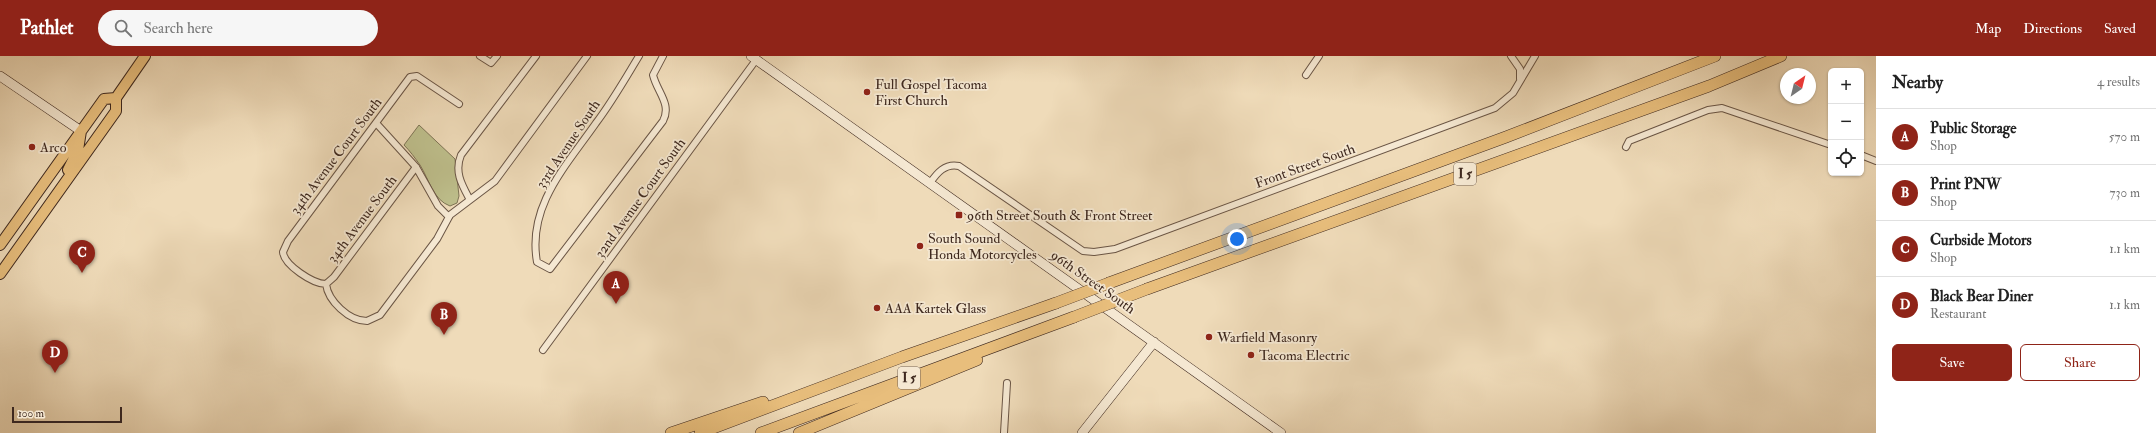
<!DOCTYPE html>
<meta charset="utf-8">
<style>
:root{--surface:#fff;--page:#f6f6f6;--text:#222;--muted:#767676;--line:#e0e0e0;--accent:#8f2418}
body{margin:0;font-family:"IM FELL Double Pica",serif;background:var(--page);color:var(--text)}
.controls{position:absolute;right:12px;top:12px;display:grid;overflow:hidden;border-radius:6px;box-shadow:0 1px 3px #0004}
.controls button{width:36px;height:36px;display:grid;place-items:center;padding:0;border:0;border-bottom:1px solid var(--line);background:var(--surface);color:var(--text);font:20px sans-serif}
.compass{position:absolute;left:1780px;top:12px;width:36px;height:36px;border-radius:50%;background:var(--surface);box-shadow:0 1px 3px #0004;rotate:35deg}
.scale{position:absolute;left:12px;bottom:10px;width:110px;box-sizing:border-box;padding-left:4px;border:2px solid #3e281e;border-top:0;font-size:11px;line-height:14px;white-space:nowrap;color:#3e281e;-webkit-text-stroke:3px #f5e8d2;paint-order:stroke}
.you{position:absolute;left:1237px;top:183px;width:14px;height:14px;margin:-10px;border:3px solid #fff;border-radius:50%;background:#1a73e8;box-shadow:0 0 0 6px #1a73e833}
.badge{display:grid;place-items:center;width:26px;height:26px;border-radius:50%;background:var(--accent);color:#fff;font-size:13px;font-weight:700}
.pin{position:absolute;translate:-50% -33px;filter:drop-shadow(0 1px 2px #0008)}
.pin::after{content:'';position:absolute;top:21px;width:14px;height:12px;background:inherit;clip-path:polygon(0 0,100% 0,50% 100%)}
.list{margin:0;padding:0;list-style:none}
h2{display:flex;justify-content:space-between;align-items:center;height:52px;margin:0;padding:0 16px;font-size:17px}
h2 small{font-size:13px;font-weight:400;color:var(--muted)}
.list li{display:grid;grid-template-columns:26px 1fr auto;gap:12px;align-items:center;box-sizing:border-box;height:56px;padding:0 16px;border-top:1px solid var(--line)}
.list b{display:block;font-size:15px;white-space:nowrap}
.list p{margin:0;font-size:13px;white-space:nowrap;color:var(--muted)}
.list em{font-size:13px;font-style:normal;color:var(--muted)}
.actions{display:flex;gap:8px;padding:12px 16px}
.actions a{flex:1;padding:9px 0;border:1px solid var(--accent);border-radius:6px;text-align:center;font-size:14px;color:var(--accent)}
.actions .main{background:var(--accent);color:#fff}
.icon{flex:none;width:22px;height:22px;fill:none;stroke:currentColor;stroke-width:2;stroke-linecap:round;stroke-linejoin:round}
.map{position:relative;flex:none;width:1876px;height:377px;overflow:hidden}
header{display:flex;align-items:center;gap:24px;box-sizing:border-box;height:56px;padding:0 20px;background:var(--accent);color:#fff}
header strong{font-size:19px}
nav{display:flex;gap:22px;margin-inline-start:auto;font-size:14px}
.search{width:280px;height:36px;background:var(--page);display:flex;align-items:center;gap:10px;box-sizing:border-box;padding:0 14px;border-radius:22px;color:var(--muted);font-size:15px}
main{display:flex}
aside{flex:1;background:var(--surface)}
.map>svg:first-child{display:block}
.green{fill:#bebf8c;stroke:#7e7455}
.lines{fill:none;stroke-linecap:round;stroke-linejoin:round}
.street-casing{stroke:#6a5545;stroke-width:8}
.secondary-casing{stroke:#3e281e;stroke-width:10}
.primary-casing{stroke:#3e281e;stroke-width:12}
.highway-casing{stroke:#3e281e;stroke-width:12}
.street{stroke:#f5e8d2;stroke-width:6}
.secondary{stroke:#f5e8d2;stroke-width:9}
.primary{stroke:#e8be7c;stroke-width:10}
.highway{stroke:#e8be7c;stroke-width:11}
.highway-bridge-casing{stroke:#3e281e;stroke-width:12;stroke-linecap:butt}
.highway-bridge{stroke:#e8be7c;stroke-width:11}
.poi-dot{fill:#8f2418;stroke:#f5e8d2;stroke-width:1.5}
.labels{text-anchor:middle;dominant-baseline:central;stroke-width:3.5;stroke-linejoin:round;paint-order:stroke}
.shield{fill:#f5e8d2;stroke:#756254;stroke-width:1}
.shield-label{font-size:13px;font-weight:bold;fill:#3e281e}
.poi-label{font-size:14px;fill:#3e281e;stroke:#f5e8d2;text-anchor:start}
.street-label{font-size:14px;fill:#3e281e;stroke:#f5e8d2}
</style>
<header>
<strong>Pathlet</strong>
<div class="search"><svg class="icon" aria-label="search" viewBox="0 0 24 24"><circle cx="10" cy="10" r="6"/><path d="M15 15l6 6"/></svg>Search here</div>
<nav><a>Map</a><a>Directions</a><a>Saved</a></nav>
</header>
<main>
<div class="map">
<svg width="1876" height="377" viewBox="0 0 1876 377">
<rect width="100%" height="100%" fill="#efdbb9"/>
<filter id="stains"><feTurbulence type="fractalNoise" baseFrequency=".005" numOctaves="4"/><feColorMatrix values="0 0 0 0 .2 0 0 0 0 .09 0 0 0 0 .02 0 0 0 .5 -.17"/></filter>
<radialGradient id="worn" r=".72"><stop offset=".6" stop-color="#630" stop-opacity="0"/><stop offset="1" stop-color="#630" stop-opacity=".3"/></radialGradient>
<path class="green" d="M419,69L455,103L459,140L457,147L450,150C433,144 429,123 420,109C415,102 410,95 404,89Z"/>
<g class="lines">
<defs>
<path id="street" d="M480,0L491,7L497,0
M639,0C625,23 612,46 596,67C566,110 527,150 537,206L550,213L663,65C672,48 657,36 653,19L663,0
M1511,0L1520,13V23
M1306,19L1319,0
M376,67L416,111L438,150L449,161
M1626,91L1629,85L1708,54L1722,52L1831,89
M1861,99L1876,105
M930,127C937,117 945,107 959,110L1083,195L1094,196L1115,193L1495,52L1513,37L1535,0
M470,144C462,129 454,116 461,99L536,0
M326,228C328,245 349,265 367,265L380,259L437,183L450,159L495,125L587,0
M326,228C313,228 284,209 283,196L288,185L410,21L417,20L459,48
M326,228L334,221L416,111
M543,294L756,4
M1004,377L1007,327"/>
<path id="secondary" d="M751,0L1281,377
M0,20L81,75
M1082,377L1154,286"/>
<path id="primary" d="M68,114L78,94L81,75
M0,189L104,43L116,42
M0,218L116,55V42L145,0"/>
<path id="highway" d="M1109,227L1506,81L1715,0
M1147,233L1709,30L1781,0
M671,377L763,346
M700,377L902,301L1056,247
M761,377L1074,261
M799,377L977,304"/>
</defs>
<use href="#street" class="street-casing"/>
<use href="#secondary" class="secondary-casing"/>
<use href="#primary" class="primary-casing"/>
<use href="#highway" class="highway-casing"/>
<use href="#street" class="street"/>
<use href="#secondary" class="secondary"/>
<use href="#primary" class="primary"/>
<use href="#highway" class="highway"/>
<defs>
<path id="highway-bridge" d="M1056,247L1109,227
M1074,261L1147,233"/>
</defs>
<use href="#highway-bridge" class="highway-bridge-casing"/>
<use href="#highway-bridge" class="highway-bridge"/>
</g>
<g class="poi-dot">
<circle cx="867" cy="36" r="4"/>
<circle cx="32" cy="91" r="4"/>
<rect x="955" y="155" width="8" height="8" rx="2"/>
<circle cx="920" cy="190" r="4"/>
<circle cx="877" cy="252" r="4"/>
<circle cx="1209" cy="281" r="4"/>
<circle cx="1251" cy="299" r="4"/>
</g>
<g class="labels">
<g class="shield">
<rect x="1454" y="107" width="22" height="22" rx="3"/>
<rect x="898" y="311" width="22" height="22" rx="3"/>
</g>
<g class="shield-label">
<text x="1465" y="118">I 5</text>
<text x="909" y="322">I 5</text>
</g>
<g class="poi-label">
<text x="875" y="28">Full Gospel Tacoma<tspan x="875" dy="16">First Church</tspan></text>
<text x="40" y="91">Arco</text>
<text x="967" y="159">96th Street South &amp; Front Street</text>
<text x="928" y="182">South Sound<tspan x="928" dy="16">Honda Motorcycles</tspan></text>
<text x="885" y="252">AAA Kartek Glass</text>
<text x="1217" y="281">Warfield Masonry</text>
<text x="1259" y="299">Tacoma Electric</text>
</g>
<g class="street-label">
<text transform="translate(568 88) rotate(-56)">33rd Avenue South</text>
<text transform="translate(336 100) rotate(-53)">34th Avenue Court South</text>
<text transform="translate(1305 110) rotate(-20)">Front Street South</text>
<text transform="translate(640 142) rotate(-54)">32nd Avenue Court South</text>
<text transform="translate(362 163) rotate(-53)">34th Avenue South</text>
<text transform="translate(1093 226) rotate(35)">96th Street South</text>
</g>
</g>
<rect width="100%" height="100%" filter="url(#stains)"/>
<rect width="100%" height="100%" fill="url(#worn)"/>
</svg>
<div class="controls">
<button>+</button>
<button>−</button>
<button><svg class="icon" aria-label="locate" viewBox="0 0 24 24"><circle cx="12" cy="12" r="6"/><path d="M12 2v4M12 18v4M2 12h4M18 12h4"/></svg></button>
</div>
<svg class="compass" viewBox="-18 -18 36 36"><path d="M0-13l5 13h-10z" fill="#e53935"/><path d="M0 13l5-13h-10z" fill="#767676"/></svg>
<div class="scale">100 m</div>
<div class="you"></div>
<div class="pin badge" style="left:616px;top:248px">A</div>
<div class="pin badge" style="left:444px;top:279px">B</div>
<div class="pin badge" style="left:82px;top:217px">C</div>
<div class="pin badge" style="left:55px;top:317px">D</div>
</div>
<aside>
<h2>Nearby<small>4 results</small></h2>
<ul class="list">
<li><span class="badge">A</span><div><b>Public Storage</b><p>Shop</p></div><em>570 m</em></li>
<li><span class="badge">B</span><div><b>Print PNW</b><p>Shop</p></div><em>730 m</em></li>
<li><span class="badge">C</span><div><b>Curbside Motors</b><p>Shop</p></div><em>1.1 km</em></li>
<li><span class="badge">D</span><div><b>Black Bear Diner</b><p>Restaurant</p></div><em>1.1 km</em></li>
</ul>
<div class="actions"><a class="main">Save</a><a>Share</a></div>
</aside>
</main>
